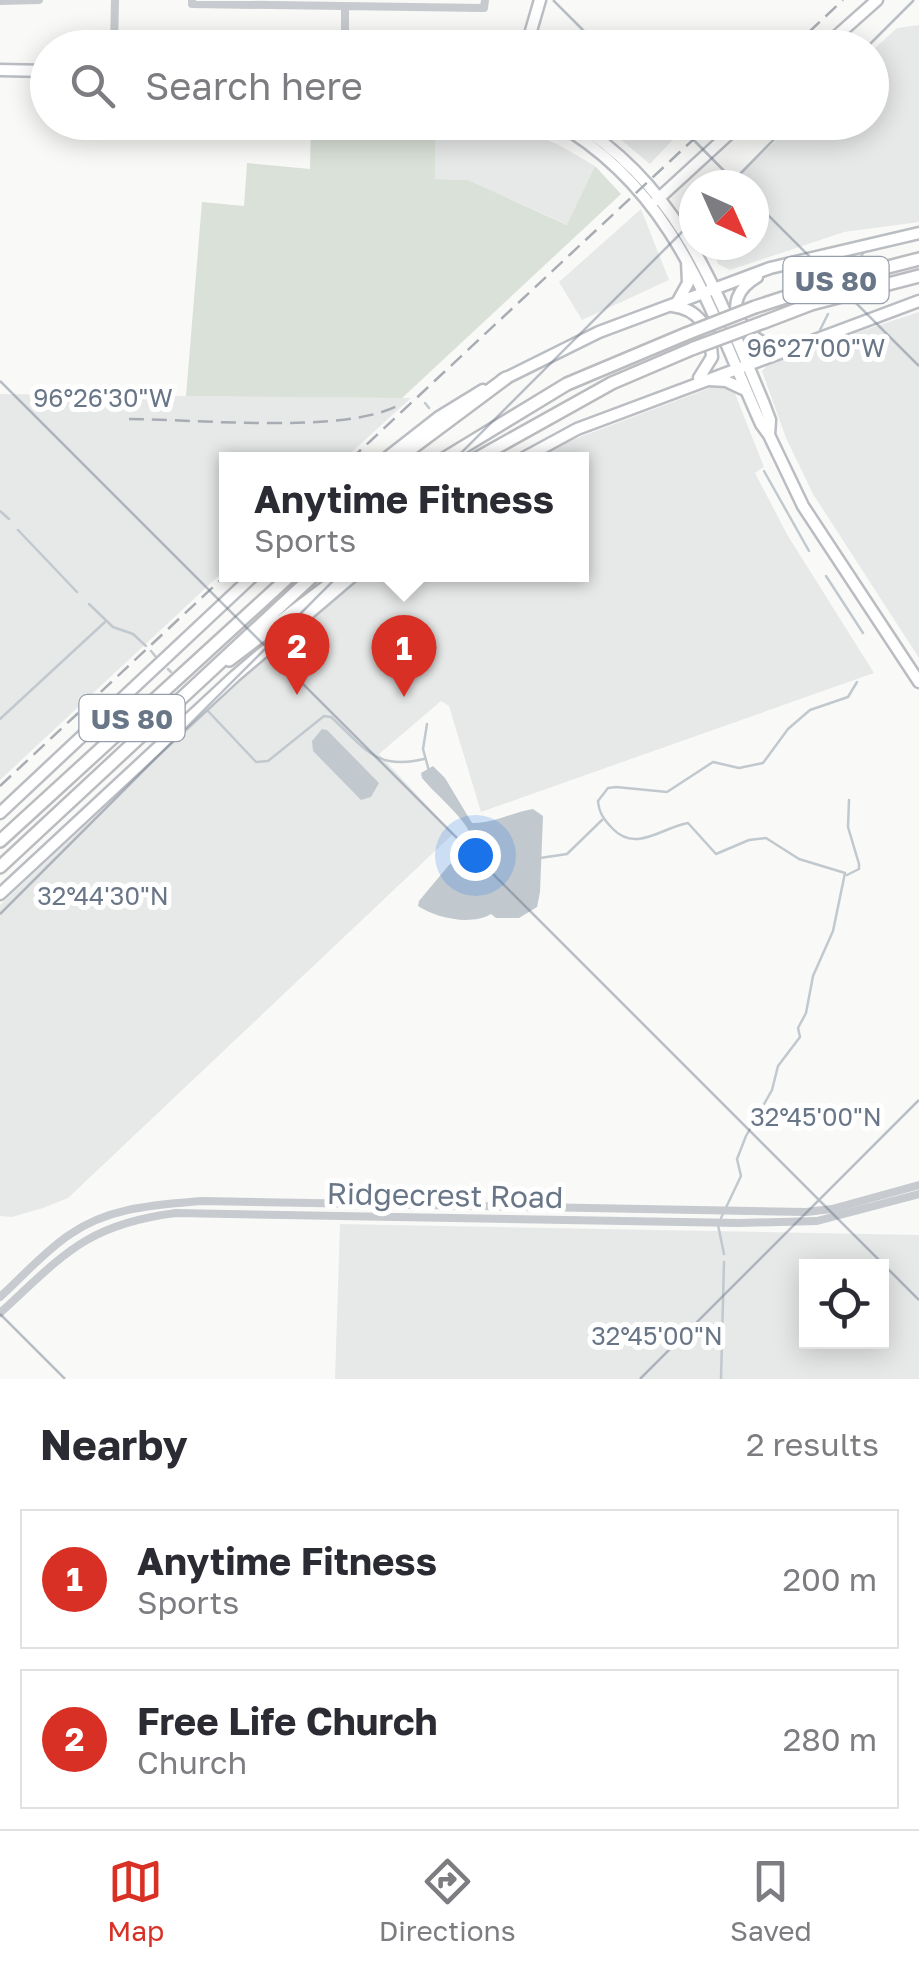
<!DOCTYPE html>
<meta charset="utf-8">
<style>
:root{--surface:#fff;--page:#f2f2f3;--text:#2b2b33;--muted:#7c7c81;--line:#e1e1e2;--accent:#d93025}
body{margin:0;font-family:"Golos Text",sans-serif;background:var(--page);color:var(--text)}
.controls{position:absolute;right:30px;bottom:30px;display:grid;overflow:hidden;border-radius:0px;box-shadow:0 5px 25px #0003}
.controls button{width:90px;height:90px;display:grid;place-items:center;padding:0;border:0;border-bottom:2px solid var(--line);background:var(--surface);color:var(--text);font:50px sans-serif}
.compass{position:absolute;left:679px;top:170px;width:90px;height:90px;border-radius:50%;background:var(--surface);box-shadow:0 5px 25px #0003;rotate:135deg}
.you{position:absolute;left:475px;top:855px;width:35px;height:35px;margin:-25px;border:8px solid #fff;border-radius:50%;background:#1a73e8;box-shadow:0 0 0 15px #1a73e833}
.badge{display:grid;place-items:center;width:65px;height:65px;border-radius:50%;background:var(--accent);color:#fff;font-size:32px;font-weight:700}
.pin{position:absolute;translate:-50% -82px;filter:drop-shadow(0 2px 5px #0008)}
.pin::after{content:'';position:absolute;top:52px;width:35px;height:30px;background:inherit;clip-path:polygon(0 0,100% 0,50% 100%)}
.popup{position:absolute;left:219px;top:452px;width:370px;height:130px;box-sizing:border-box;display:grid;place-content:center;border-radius:0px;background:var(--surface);filter:drop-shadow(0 2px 8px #0005);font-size:32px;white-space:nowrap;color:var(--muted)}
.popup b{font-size:38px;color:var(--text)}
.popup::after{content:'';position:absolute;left:50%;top:100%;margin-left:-20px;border:20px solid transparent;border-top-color:var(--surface)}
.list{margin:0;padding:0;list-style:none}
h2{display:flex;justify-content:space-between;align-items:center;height:130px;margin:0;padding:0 40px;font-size:42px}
h2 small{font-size:32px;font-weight:400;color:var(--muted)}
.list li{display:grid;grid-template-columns:65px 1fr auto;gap:30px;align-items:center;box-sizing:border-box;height:140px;margin:0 20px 20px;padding:0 20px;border:2px solid var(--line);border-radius:0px}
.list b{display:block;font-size:38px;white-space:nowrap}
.list p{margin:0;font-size:32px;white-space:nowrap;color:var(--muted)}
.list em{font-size:32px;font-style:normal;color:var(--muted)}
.icon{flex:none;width:55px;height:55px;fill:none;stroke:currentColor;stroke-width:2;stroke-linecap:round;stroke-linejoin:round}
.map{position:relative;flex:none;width:919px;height:1379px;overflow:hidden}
.search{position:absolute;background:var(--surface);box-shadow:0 5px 25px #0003;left:30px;right:30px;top:30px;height:110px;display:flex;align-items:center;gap:25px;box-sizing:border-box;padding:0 35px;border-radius:55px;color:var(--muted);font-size:38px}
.sheet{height:450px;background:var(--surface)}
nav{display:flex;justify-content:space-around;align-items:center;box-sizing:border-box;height:140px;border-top:2px solid var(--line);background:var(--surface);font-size:28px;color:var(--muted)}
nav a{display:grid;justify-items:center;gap:5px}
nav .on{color:var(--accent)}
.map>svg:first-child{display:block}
.built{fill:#e7e8e8;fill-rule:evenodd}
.green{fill:#dae1d8}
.water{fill:#c1c9ce}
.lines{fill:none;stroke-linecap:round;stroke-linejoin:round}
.stream{stroke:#c1c9ce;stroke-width:2.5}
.major-casing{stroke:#babdc2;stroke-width:15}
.highway-casing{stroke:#babcc0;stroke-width:16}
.minor{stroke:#c7cace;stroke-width:8}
.major{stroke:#fff;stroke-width:10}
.highway{stroke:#fff;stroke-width:11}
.rail{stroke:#a8acb3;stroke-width:2.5;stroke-dasharray:15 8;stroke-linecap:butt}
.highway-bridge-casing{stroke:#babcc0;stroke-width:16;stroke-linecap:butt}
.highway-bridge{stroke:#fff;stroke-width:11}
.ticks{fill:none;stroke:#697687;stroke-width:2.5;stroke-opacity:0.45}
.labels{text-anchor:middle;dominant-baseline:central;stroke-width:10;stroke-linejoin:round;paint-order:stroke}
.shield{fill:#fff;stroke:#969fab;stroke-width:2.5}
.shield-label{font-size:28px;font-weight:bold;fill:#697687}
.street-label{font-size:30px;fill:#697687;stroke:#fff}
.ticks-label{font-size:25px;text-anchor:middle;fill:#697687;stroke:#fff;stroke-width:10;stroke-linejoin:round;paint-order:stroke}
</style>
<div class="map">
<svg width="919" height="1379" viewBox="0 0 919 1379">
<rect width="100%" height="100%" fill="#f9f9f7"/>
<path class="built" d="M919,25V222L844,232L730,270L718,264L712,245H754V185H728L795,123L872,122V51L897,28Z
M436,123H507L559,145L595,166L568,225L468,180L435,179Z
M601,123H677L683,129L650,164Z
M641,209L669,280L582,320L559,282Z
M919,312V658L813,494L786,438L762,371L771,361Z
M715,386L734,391L764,467L755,473L788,536L874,673L481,812L449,706L441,701L379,754L453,834L68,1198L43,1208L12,1217L0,1216V905L316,610L362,575L582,574V460L531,459L559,445Z
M0,394L186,396L411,398L344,459L226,460V569L0,780Z
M340,1224L919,1235V1379H335ZM806,1266H882V1342H806Z"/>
<path class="green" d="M311,123H436L435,179L468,180L567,225L595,166L621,194L402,398L186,396L202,202L244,206L247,163L310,169Z"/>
<path class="water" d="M322,729L327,730L379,783L371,797L361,800L313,751L312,741Z
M433,766L445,778L472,823C492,824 513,812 533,809L543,816L540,892L537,907L519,918H496L491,914C471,926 436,918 418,906L419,901L449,865L474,845C471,821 437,797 422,778L421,773Z"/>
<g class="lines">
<path class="stream" d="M860,258L864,252
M820,330L828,314
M425,403L429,408
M764,471L809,551
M0,511L9,519
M18,530L77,592
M826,576L863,633
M89,604L113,627L133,634L146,646
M151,651L156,657
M168,669L171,672
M208,711L256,762L268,761L324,716L331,717C364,747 375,771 424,759
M0,719L106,621
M427,724L423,749L429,771
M540,858L567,854L602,820
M847,875L859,869V864L848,827L849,800
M721,1218L741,1176L737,1159L746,1136L772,1090L778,1066L800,1037L798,1028L806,1013L813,976L833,931L845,873L799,859L766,838L749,840L716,854L688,823C663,827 636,853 613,829C604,820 599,813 598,801L608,788L616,787L667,792L713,762L739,768L763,763L788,729L810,710L848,697L857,682
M718,1225L724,1254
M721,1379L724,1262"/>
<defs>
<path id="major" d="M526,48L540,0
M823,48L877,0
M0,70L48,71
M555,122C675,190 708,306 761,424L769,435L803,506L919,682
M574,122C682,189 717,293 764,404L770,420L769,435
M657,200L742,122
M757,277C715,301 743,344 784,348
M678,301L688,283L687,261
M672,306C700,309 711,330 712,357L699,378
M502,380L599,332L770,268L919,233
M709,380L726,381L745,390
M384,460L439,417L483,390
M520,460L577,429L919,301
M0,813L255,574
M0,894L235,676L355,574"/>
<path id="highway" d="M755,307L841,279L919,259
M764,322L811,304L919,276
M396,460L506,378
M442,460L567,384L686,334
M474,460L612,383L694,348
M229,660L343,574
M0,841L292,574
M0,867L315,574"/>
</defs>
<use href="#major" class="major-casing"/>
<use href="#highway" class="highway-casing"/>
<path class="minor" d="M192,0V4L484,8L485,0
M0,1L39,0
M345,7V48
M114,48L115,0
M0,1297C22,1277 44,1252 69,1235C109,1207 155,1205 202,1201L806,1212L832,1209L919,1185
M0,1313C63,1255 87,1224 176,1213L739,1223L817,1221L919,1194"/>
<use href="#major" class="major"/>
<use href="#highway" class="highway"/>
<path class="rail" d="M792,48L843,0
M129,419C195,419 348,435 401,404
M350,460L712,122
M0,786L227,574"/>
<defs>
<path id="highway-bridge" d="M686,334L755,307
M694,348L764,322"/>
</defs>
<use href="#highway-bridge" class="highway-bridge-casing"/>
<use href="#highway-bridge" class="highway-bridge"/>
</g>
<path class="ticks" d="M553,0L601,48M866,48L914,0M676,122L738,185M729,185L791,122M754,201L919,366M0,381L919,1300M0,914L694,220M0,1314L65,1379M640,1379L919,1100"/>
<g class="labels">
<g class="shield">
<rect x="783.5" y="257" width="105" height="46" rx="8"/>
<rect x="79.5" y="695" width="105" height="46" rx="8"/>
</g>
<g class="shield-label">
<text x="836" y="280">US 80</text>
<text x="132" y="718">US 80</text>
</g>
<g class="street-label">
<text transform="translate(445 1195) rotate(1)">Ridgecrest Road</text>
</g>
</g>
<g class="ticks-label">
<text x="816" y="357">96°27'00"W</text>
<text x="103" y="407">96°26'30"W</text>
<text x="103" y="905">32°44'30"N</text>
<text x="816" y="1126">32°45'00"N</text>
<text x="657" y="1345">32°45'00"N</text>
</g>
</svg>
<div class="controls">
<button><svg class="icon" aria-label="locate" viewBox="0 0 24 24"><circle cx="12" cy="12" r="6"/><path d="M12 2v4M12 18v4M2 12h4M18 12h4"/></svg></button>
</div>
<svg class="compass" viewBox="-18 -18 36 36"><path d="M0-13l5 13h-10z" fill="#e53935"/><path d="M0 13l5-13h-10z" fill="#7c7c81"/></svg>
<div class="you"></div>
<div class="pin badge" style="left:404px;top:697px">1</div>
<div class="popup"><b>Anytime Fitness</b>Sports</div>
<div class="pin badge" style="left:297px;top:695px">2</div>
<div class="search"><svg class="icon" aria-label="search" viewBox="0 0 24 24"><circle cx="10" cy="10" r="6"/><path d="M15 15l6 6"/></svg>Search here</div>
</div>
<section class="sheet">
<h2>Nearby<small>2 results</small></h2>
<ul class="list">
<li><span class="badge">1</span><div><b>Anytime Fitness</b><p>Sports</p></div><em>200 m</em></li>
<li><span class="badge">2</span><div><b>Free Life Church</b><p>Church</p></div><em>280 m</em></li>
</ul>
</section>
<nav>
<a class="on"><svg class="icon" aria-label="map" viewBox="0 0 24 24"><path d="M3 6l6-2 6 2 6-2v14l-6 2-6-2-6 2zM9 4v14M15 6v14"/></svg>Map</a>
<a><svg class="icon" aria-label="directions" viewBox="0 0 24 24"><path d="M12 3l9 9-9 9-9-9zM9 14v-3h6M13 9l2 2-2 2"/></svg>Directions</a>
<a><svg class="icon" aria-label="saved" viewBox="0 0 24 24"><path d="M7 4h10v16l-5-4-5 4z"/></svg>Saved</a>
</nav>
